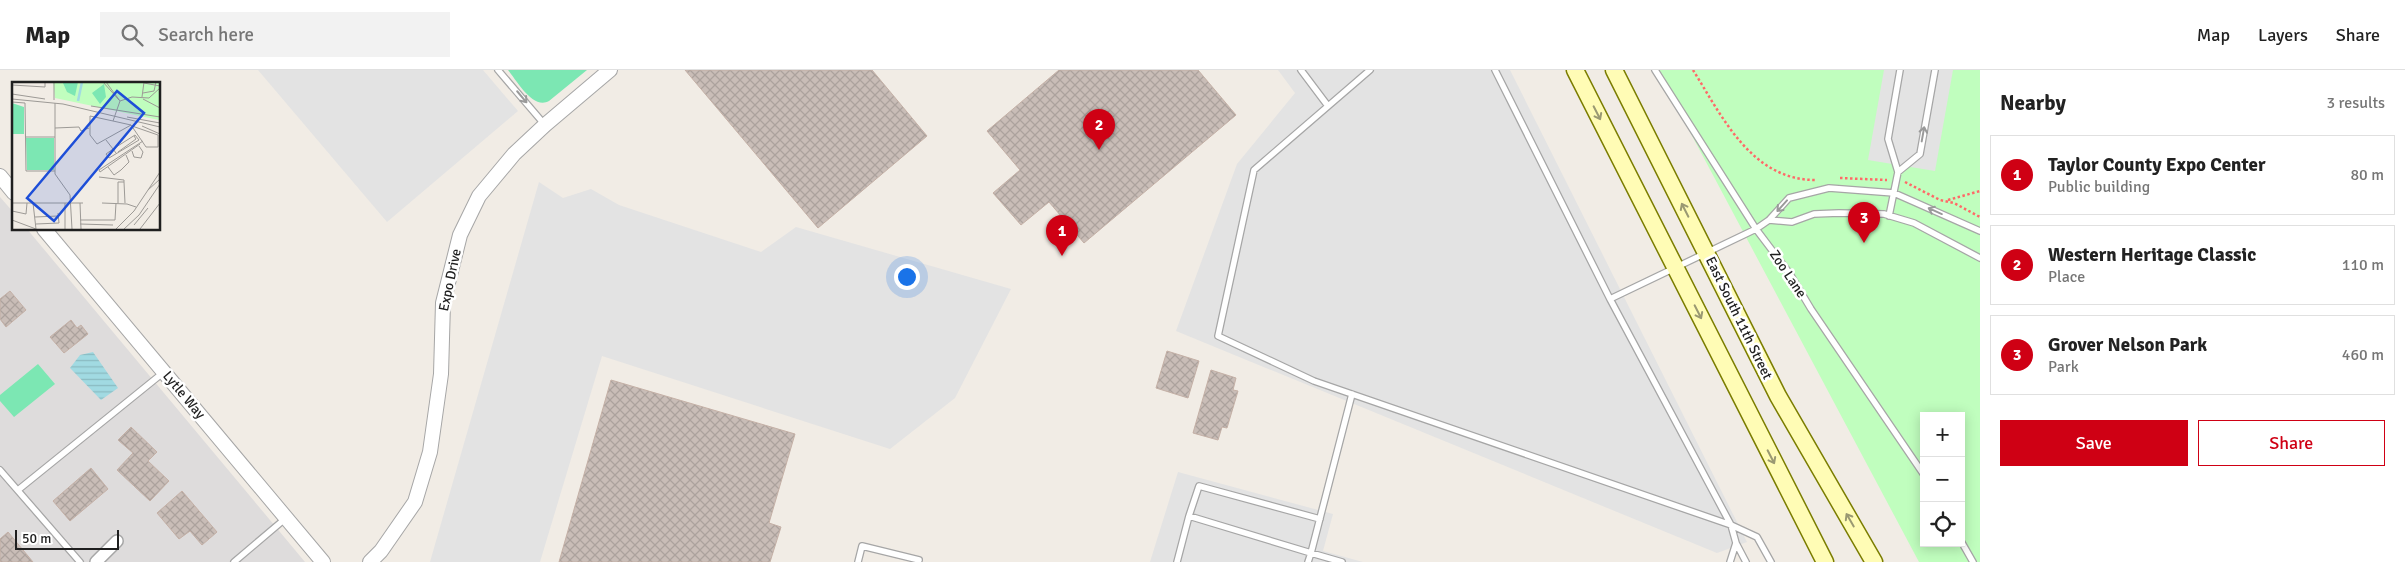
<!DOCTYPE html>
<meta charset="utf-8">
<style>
:root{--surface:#fff;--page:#f2f2f2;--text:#222;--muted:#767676;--line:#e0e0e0;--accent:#cf0014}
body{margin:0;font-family:Signika,sans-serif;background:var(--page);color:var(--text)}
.controls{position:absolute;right:15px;bottom:15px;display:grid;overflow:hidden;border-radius:0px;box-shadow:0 2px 12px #0003}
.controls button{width:45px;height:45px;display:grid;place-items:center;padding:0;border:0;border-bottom:1px solid var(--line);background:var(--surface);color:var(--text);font:25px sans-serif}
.scale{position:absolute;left:15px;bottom:12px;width:104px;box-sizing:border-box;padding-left:5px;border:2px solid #1f1f1f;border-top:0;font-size:14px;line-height:18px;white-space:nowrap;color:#1f1f1f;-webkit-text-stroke:4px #fff;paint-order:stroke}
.you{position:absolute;left:906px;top:206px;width:18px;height:18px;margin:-12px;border:4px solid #fff;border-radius:50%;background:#1a73e8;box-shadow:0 0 0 8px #1a73e833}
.badge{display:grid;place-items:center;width:32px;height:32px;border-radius:50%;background:var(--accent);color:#fff;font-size:16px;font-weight:700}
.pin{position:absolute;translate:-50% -41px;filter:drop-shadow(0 1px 2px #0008)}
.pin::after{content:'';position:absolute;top:26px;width:18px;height:15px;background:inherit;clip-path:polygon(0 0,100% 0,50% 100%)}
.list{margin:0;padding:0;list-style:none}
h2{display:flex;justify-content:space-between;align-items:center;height:65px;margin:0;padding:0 20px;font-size:21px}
h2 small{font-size:16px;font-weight:400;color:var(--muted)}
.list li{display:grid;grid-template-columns:32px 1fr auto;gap:15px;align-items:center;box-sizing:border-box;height:80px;margin:0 10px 10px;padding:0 10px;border:1px solid var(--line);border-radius:0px}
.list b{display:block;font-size:19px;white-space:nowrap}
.list p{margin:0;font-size:16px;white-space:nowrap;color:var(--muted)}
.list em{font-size:16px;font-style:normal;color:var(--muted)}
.actions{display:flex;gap:10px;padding:15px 20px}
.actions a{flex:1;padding:11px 0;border:1px solid var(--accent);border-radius:0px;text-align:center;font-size:18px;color:var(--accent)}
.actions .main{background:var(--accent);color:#fff}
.icon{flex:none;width:28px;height:28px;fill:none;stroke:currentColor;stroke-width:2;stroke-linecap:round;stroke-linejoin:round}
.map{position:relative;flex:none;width:1980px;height:492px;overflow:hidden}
header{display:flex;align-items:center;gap:30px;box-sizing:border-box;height:70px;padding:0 25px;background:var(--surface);border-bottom:1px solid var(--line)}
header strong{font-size:24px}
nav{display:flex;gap:28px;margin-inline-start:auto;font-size:18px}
.search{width:350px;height:45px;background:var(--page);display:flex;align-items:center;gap:12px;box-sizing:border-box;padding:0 18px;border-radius:0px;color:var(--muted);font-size:19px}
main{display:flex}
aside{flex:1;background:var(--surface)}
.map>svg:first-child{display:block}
.residential{fill:#dedcdc}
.park{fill:#c0febe;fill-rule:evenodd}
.pitch{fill:#7ce7b3}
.parking{fill:#e3e3e3}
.water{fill:url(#water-rules)}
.building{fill:url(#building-cross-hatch);stroke:#c4b0a6}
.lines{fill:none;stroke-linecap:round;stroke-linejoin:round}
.service-casing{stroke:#a6a6a6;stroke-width:8}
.minor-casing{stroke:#a6a6a6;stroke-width:14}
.tertiary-casing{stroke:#a6a6a6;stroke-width:16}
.secondary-casing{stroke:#7b7d00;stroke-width:19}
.path{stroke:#ff6968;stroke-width:2.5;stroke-dasharray:2.5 2.5;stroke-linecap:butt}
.service{stroke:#fff;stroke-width:5.5}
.minor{stroke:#fff;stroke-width:11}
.tertiary{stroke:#fff;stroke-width:14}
.secondary{stroke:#fffcb5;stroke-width:16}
.oneway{stroke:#9a9a9a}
.oneway2{stroke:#9a9972}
.labels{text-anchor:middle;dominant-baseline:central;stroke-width:5;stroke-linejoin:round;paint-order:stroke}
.street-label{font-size:14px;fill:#1f1f1f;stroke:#fff}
.inset-river{fill:none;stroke:#a1dae2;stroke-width:2.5}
.inset-road{fill:none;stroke:#9d9a96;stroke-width:1}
.view{fill:#1d4ed8;fill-opacity:0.15;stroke:#1d4ed8;stroke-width:2.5}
.inset-edge{fill:none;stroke:#1f1f1f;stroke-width:2.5}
</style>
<header>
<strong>Map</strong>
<div class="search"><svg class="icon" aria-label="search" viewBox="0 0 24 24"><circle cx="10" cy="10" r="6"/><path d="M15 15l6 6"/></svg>Search here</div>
<nav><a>Map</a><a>Layers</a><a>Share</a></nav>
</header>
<main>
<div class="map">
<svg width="1980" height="492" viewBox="0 0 1980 492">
<defs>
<pattern id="water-rules" width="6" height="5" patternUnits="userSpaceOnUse" patternTransform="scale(1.25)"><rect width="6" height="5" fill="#a1dae2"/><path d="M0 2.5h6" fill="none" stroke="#8abbc1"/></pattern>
<pattern id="building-cross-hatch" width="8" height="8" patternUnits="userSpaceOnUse" patternTransform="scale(1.25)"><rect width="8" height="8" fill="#c9bdb7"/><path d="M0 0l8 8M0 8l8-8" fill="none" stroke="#aca29d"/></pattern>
</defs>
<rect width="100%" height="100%" fill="#f1ece5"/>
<path class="residential" d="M0,127L14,143V159H27L305,492H0Z"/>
<path class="park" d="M1657,0H1980V492H1919ZM1924,346H1961V473H1924Z"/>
<path class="pitch" d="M508,0H587L549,31C533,40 517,11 508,0Z
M38,294L55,314L14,347L0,331V325Z"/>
<path class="parking" d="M258,0H483L518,41L387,152Z
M1278,0H1510L1747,472L1717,483L1176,261L1237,94L1295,23Z
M1884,0H1953L1935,101L1868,90Z
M539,112L563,128L591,119L619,135L761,182L796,157L1011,219L955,328L890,379L602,286L540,492H430Z
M1178,402L1333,444L1323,481L1363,492H1150Z"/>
<path class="water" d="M93,282L118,318L101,330L70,298L80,285Z"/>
<path class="building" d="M685,0H872L927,66L818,158Z
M1059,0H1198L1236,45L1084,173L1049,132L1021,155L993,123L1020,100L987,61Z
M10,221L26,240L6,257L0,249V229Z
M71,250L77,258L81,255L88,264L64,283L50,267Z
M1167,281L1199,291L1188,328L1156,318Z
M1211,300L1236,308L1233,320L1238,321L1227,358L1222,357L1218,370L1193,363Z
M611,310L795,364L769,453L781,457L770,492H559Z
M131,357L157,382L148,391L169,411L150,431L117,400L133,383L118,370Z
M91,398L108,419L70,451L53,431Z
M182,421L217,462L202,475L190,461L179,469L157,443Z
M8,462L33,492H0V469Z"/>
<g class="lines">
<defs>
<path id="service" d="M498,0L545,55
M1301,0L1328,36
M1370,0L1254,100L1218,266L1314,311L1731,455L1610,229
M1495,0L1610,229L1756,159L1769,150L1789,128L1829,118L1894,123L1980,161
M1655,0L1756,159L1790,204L1811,239L1924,405
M1898,102L1888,69L1900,0
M1889,146L1898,102L1920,84L1935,0
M1769,150L1792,152L1814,144L1839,143L1884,144L1914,153L1980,188
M0,400L80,492
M18,420L164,302
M1189,446L1199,416L1320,449
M1731,455L1757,467L1771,492
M1961,471L1973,492
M1736,473L1746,492
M234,492L286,448
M858,492L862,476L919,490L918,492
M1177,492L1189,446L1311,483L1352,324
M1308,492L1311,483L1342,492
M1730,492L1736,473L1731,455"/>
<path id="minor" d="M96,492L117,471"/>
<path id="tertiary" d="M0,106L14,123
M44,159L323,492
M370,492L381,481L415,432L430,382L441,304L443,233L460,165L479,126L514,84L545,55L610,0"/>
<path id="secondary" d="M1575,0L1825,492
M1614,0L1778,326L1874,492"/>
</defs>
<use href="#service" class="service-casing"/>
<use href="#minor" class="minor-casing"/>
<use href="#tertiary" class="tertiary-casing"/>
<use href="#secondary" class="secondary-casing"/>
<path class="path" d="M1693,0C1723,48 1752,111 1817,110
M1840,108L1887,110
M1905,112L1940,130L1954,133L1980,147
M1948,130L1980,121"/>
<use href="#service" class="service"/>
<use href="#minor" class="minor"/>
<use href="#tertiary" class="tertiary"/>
<use href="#secondary" class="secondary"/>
</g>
<defs><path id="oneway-shaft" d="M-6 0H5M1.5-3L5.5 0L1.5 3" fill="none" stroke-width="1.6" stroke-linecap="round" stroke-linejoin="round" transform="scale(1.25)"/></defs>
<g class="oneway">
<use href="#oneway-shaft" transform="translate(522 27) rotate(50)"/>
<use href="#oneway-shaft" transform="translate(1923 64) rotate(-80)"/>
<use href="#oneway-shaft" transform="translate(1782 136) rotate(132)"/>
<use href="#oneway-shaft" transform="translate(1935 141) rotate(-156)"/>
</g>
<g class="oneway2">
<use href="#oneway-shaft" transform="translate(1597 43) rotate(63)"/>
<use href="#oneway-shaft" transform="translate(1685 140) rotate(-117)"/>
<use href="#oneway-shaft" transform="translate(1698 242) rotate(63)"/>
<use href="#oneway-shaft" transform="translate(1771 387) rotate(63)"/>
<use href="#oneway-shaft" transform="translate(1850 450) rotate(-120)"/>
</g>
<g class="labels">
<g class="street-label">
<text transform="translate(1788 204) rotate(56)">Zoo Lane</text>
<text transform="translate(450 210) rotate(-78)">Expo Drive</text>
<text transform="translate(1739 248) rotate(64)">East South 11th Street</text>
<text transform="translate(184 325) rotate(50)">Lytle Way</text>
</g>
</g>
<g transform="translate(12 12)">
<rect width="148" height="148" fill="#f1ece5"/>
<path d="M41,0H147V38L43,16Z" fill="#c0febe"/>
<path d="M66,0L63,14L55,10L51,1ZM92,2L94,15L88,22L80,11ZM0,21L12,25V52H0ZM14,56H42V88H15Z" fill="#7ce7b3"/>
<path class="inset-river" d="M66,19L70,0"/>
<path class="inset-road" d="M42,0V18M91,0L107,18M94,0L108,19M132,1L148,4M0,3L33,5V0M131,11L142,9L144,0M0,12L33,17M130,15L132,0M0,17L51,22L148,45M131,17L148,26M0,20L13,21L14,89H43M43,21V92L58,113L60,147M79,24L148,35M115,35L148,41M101,39L119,43L85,62L78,53V34L101,39L108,19L120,15L137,16L148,6M119,43L134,65H146V53L120,44M130,44L148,52M43,46L67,45L69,49L77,46M13,55H43M94,58L101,67L94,72L97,76M128,62L88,90L87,88L131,59M120,69L122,75L129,76L131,70L127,64M106,70L124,57L122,54M97,76L127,58L123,53L101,67L104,71M96,85L102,93L109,88L117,80L114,73M87,95L112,98V100M136,108L148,97M0,121H71M21,121L24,147M53,121V147M68,121L69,147M90,121L115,122L124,125M106,121V100H112L113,121M0,129L14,132L15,121M23,135L46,134M0,138L24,147M68,138H103L104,121M24,142L47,141L46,131M68,142L101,143M122,143L136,126M104,147L122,129L148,90M112,147L127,133L148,102M128,147L148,121"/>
<path class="view" d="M105,9L132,31L42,139L15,116Z"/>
<rect width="148" height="148" class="inset-edge"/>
</g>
</svg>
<div class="controls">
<button>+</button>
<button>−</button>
<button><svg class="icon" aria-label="locate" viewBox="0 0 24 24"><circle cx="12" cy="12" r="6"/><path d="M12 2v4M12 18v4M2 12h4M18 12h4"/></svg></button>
</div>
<div class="scale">50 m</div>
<div class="you"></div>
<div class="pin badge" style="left:1062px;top:186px">1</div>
<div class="pin badge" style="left:1099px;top:80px">2</div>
<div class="pin badge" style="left:1864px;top:173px">3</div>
</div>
<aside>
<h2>Nearby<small>3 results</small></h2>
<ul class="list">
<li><span class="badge">1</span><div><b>Taylor County Expo Center</b><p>Public building</p></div><em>80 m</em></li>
<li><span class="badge">2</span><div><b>Western Heritage Classic</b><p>Place</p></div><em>110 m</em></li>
<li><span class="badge">3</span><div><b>Grover Nelson Park</b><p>Park</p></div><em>460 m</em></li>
</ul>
<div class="actions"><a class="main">Save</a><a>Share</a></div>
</aside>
</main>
